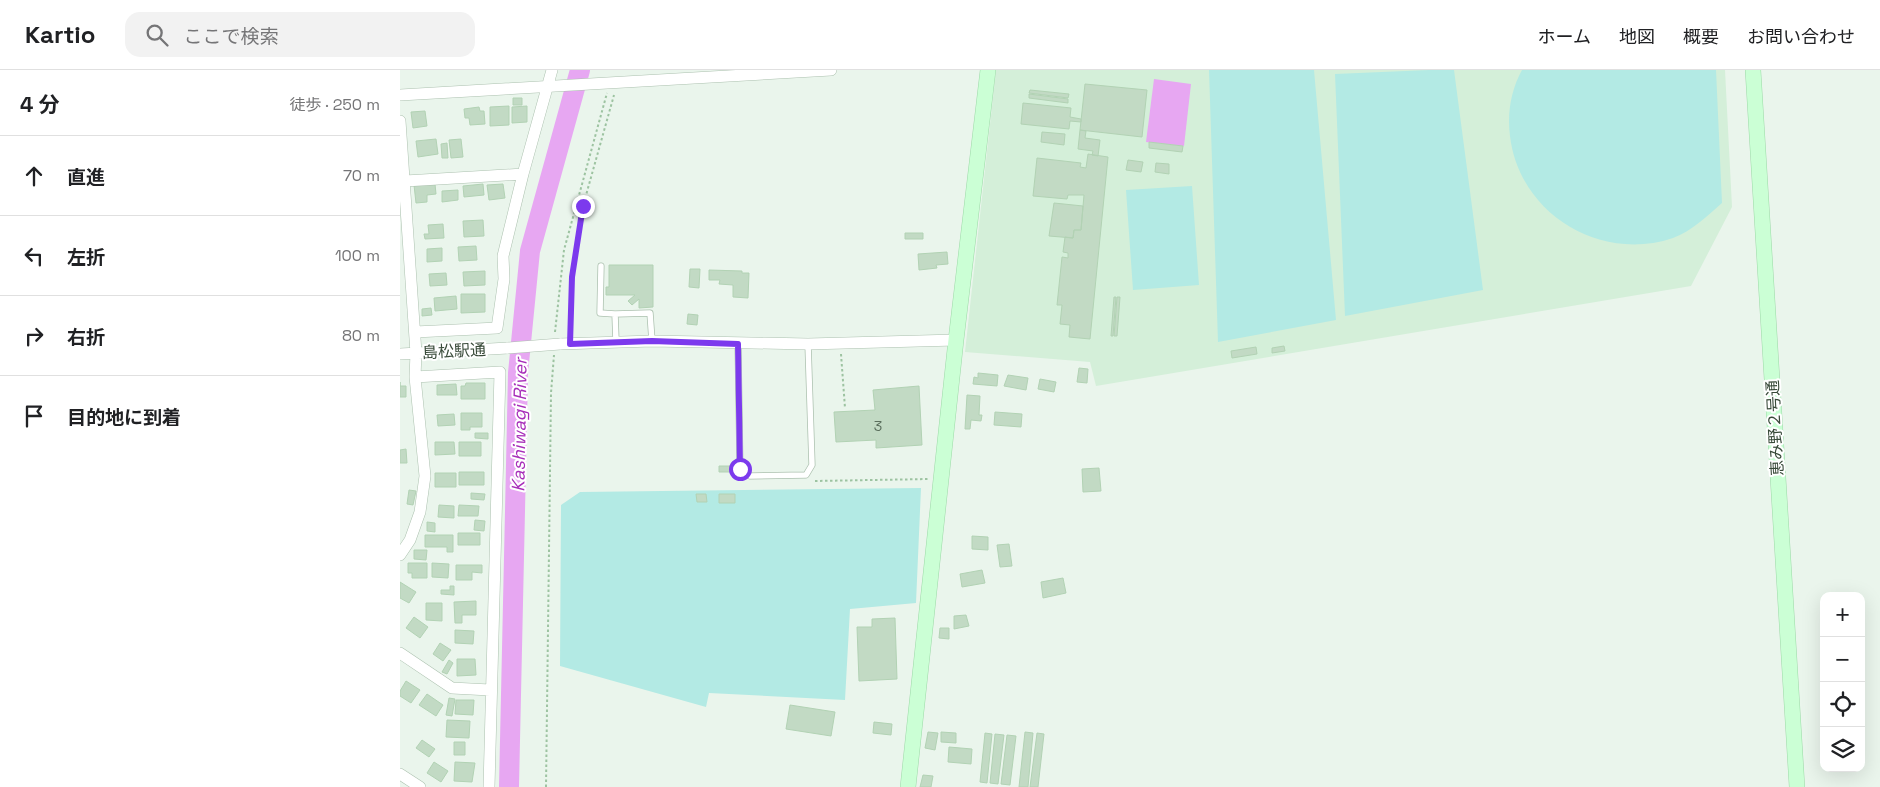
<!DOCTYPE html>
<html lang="ja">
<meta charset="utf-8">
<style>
:root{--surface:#fff;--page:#f2f2f2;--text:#202124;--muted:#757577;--line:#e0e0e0}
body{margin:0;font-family:"Space Grotesk","Noto Sans JP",sans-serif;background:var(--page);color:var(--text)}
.controls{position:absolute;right:15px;bottom:15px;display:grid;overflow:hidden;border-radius:10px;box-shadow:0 5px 20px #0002}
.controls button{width:45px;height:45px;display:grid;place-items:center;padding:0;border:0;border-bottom:1px solid var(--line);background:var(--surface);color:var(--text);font:25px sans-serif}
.stop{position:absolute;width:15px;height:15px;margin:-11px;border:4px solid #7c3aed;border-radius:50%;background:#fff}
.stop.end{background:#7c3aed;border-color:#fff;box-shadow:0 1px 5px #0008}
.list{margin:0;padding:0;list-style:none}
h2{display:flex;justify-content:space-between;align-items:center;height:65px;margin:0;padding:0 20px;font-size:21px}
h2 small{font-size:16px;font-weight:400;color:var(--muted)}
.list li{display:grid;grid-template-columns:32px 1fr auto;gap:15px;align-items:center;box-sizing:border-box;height:80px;padding:0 20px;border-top:1px solid var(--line)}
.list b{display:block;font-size:19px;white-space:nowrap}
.list em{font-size:16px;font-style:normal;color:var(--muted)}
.icon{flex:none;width:28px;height:28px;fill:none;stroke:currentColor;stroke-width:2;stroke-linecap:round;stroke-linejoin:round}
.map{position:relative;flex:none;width:1480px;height:717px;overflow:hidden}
header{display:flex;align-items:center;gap:30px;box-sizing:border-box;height:70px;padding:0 25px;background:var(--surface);border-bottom:1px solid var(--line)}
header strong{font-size:24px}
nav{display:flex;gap:28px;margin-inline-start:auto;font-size:18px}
.search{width:350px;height:45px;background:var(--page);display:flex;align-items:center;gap:12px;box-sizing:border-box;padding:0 18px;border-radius:15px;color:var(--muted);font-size:19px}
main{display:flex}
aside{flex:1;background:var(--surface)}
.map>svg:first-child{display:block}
.education{fill:#d4efd9}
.green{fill:#b3eae4}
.water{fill:#e7a7f2}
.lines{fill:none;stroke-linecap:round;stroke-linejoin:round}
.river{stroke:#e7a7f2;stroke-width:20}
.building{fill:#c2dac4;stroke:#b2d2b4}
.lane-casing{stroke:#acc1af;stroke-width:7}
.street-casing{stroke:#acc1af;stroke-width:12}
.secondary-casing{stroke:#9cd9a7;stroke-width:16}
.path{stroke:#9dc3a1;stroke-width:2;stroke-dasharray:2.5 2.5;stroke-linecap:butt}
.lane{stroke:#fff;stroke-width:5.5}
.street{stroke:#fff;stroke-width:11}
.secondary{stroke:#cbffd5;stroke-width:15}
.street-bridge-casing{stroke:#acc1af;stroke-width:12;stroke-linecap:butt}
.street-bridge{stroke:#fff;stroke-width:11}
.route{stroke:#7c3aed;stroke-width:6}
.labels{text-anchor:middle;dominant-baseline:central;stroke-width:4;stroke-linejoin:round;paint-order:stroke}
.number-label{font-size:14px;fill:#5a6e5c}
.street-label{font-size:16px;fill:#384a39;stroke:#fff}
.water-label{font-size:18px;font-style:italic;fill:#a72eb9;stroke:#fff}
</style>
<header>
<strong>Kartio</strong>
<div class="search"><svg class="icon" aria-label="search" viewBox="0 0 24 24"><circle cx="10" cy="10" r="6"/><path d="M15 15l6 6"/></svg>ここで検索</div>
<nav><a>ホーム</a><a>地図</a><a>概要</a><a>お問い合わせ</a></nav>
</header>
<main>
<aside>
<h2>4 分<small>徒歩 · 250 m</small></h2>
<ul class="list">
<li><svg class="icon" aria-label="ahead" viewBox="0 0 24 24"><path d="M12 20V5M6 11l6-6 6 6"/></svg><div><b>直進</b></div><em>70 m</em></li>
<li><svg class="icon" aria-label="left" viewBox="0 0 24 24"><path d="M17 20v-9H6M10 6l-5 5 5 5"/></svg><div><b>左折</b></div><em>100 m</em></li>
<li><svg class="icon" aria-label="right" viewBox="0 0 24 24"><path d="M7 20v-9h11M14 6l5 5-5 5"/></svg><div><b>右折</b></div><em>80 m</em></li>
<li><svg class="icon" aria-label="arrive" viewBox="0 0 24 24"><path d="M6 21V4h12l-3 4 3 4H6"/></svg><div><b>目的地に到着</b></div></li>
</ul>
</aside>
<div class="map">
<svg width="1480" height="717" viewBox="0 0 1480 717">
<rect width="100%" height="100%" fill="#eaf5ec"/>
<path class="education" d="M596,0H1325L1332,137L1291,216L696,316L690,292L565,282Z"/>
<path class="green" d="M809,0H914L936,250L818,272Z
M1029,0H1054L1083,220L945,246L935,4Z
M1122,0H1316L1322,133C1307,146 1292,161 1273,168C1199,193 1119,143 1110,66C1107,43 1111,20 1122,0Z
M792,116L799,215L733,220L726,120Z
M521,418L516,533L450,539L445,630L309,623L306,637L160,596L161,435L180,422Z"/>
<path class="water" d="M754,9L791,14L784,76L746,72Z"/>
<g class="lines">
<path class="river" d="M109,717L118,303L130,181L180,0"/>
</g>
<path class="building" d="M685,14L747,20L742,67L680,60Z
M630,20L669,24L668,28L629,23Z
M629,24L668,29V33L629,28Z
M113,28H122V35H113Z
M623,33L671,38L670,47L681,49V52L670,51L669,59L621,54Z
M109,36V55L90,56V37Z
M127,36V52L112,53V37Z
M79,37L80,41H84L85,54L70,55L69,48H65L64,39Z
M25,41L27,56L13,58L11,42Z
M680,60L686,61L685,68L700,70L698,86L692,85L693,81L678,79Z
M642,62L665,64L664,75L641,72Z
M36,69L38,84L18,87L16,71Z
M61,69L63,87L51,88L49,70Z
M749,72L783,76L782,82L749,78Z
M47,73L48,88H42L41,74Z
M688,84L708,87L690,269L669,267L670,255L660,254L662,235H657L662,187L668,188V183L663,182L665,167L673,168L674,160H681L684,125H668L667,129L633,126L637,88L681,93L680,97L686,98Z
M728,90L743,92L741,102L726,100Z
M756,93L769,94V104L755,102Z
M35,114L36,124L27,125V132L16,133L14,115Z
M83,114L84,125L64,127L63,116Z
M103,114L105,128L89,130L87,115Z
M58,120V130L42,132V121Z
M654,133L683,136L681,160H674L673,168L649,166Z
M83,150L84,166L64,167L63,151Z
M43,154L44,168L25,169L24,164H29L28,155Z
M505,163H523V169H505Z
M76,176L77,190L59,191L58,177Z
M42,178V191L27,192V179Z
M547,182L548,194L536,195L537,198L519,200L518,184Z
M209,195H253V237L239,238V229L232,235L228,231L235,225H206V217H209Z
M290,199H300L299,218L289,217Z
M309,200L342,201V203H349L348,228L333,227V215L319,214L320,210H309Z
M85,201V215L64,216L63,202Z
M46,203L47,215L30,216L29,204Z
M61,224H85V242L61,243Z
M56,226L57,239L35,241L34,228Z
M714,227H716L713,266H711Z
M717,227H720L717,266H714Z
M31,238L32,245L22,246V239Z
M288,244L298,245L297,255L287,254Z
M884,276L885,281L872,283V278Z
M856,277L857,284L832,288L831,281Z
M679,298L688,299L687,313L677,312Z
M578,303L598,305L597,316L573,314L574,307L578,308Z
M608,305L628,308L626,320L604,316Z
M640,309L656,312L654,322L638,319Z
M0,312V316H6V327H0Z
M66,313H85V329H61V316H65Z
M56,314L57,325H37V315Z
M519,316L522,375L476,378V370L436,372L434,342L475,340L473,320Z
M567,325L580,326L579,345H582L581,351L571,350L570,359H565Z
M595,342L622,344L621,357L594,355Z
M61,343H82V357H70V360H61Z
M54,344L55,355L38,356L37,345Z
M75,363H88V369L75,368Z
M35,372H54L55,384L35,385Z
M59,372H81V386H59Z
M6,379L7,393H0V380Z
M319,396H331V402H319Z
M699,398L701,421L683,422L682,399Z
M59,402H84V415H59Z
M35,403H56V417H35Z
M9,420L16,421L13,435L7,434Z
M71,423L85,424L84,430L71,429Z
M296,424H306L307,432H297Z
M319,424H335V433H319Z
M39,435L54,436V448L38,447Z
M59,435L79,436L78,446H58Z
M75,450L85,451L84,461L74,460Z
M27,452L35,453V462L27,461Z
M58,463H80V475H58Z
M25,465H53V482H47V477H25Z
M572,466L588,467V480L572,479Z
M609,474L612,496L600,497L597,475Z
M14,480H27L26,490L14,489Z
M8,493H27V508H12V503H8Z
M32,493L49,494L48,508L32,507Z
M56,495H82V503L72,502V510H56Z
M582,500L585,513L562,517L560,504Z
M663,508L666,523L643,528L641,512Z
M0,512L16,522L9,533L0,528Z
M50,516H54V525L41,524V520H50Z
M76,531V545H62V553H55L54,532Z
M26,533H42V551L26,550Z
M566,545L569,556L554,559V546Z
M14,547L28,557L20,568L6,558Z
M495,548L497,609L459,611L457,557H472V549Z
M540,558H549V569L539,568Z
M55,560L74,561L73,574L55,573Z
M40,573L51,580L43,591L33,584Z
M57,589H75L76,605L57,606Z
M49,590L53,593L47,604L42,602Z
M6,611L20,620L11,633L0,626V621Z
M27,624L43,635L36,646L19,635Z
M49,628L55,629L52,646L46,645Z
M56,630H74L73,645L55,644Z
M390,635L435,642L431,666L386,659Z
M47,650L70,651L69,668L46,667Z
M474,652L492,654L491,665L473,663Z
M528,662L538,663L535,680L525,678Z
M541,662L556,663V673L541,672Z
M625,662L633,663L628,717H619Z
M585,663L592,664L587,713L580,712Z
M637,663L644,664L638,717H630Z
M595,664L604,665L598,714L590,713Z
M607,665L616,666L610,715L601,714Z
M22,670L35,679L29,687L16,678Z
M54,672H65V685H54Z
M549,677L572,679L571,694L548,692Z
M34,692L48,701L41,712L27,703Z
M55,692L75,693L72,712L54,711Z
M523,705L533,706L531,717H520Z"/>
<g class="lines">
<defs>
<path id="lane" d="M201,196L200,243L215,244
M216,271L215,244L250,243L252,271
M338,274L340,399L350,406L406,405L412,395L408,274"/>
<path id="street" d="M0,25L431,0
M0,51L16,283L15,307L25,406L20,442L10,470L0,485
M5,111L123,104
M15,262L97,258L104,209L103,186L123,104L152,0
M160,274L252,271L408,274L556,270
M0,284L108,278
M15,307L100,302L89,717
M0,583L52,618L90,620
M0,704L20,717"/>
<path id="secondary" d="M1353,0L1397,717
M508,717L556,270L588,0"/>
</defs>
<use href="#lane" class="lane-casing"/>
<use href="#street" class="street-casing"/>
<use href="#secondary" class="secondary-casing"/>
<path class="path" d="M155,262L164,180L207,23
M170,262L172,207L183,136L214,25
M441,284L445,338
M415,411L529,409
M146,717L151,323L154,285"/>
<use href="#lane" class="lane"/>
<use href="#street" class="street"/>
<use href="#secondary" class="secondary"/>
<defs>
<path id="street-bridge" d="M108,278L160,274"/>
</defs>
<use href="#street-bridge" class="street-bridge-casing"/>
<use href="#street-bridge" class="street-bridge"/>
</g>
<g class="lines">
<path class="route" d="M183,136L172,207L170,274L252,271L338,274L340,399"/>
</g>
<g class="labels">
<g class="number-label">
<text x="478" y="356">3</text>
</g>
<g class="street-label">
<text transform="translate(54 281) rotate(-3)">島松駅通</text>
<text transform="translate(1375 358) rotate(-93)">恵み野２号通</text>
</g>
<g class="water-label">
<text transform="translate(119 355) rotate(-89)">Kashiwagi River</text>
</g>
</g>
</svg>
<div class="controls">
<button>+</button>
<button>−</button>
<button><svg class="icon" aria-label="locate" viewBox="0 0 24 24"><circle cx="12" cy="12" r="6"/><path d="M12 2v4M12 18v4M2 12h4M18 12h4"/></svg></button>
<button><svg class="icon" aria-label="layers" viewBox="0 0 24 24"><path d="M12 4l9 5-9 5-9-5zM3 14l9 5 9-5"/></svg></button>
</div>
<div class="stop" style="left:340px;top:399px"></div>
<div class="stop end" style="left:183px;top:136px"></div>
</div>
</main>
